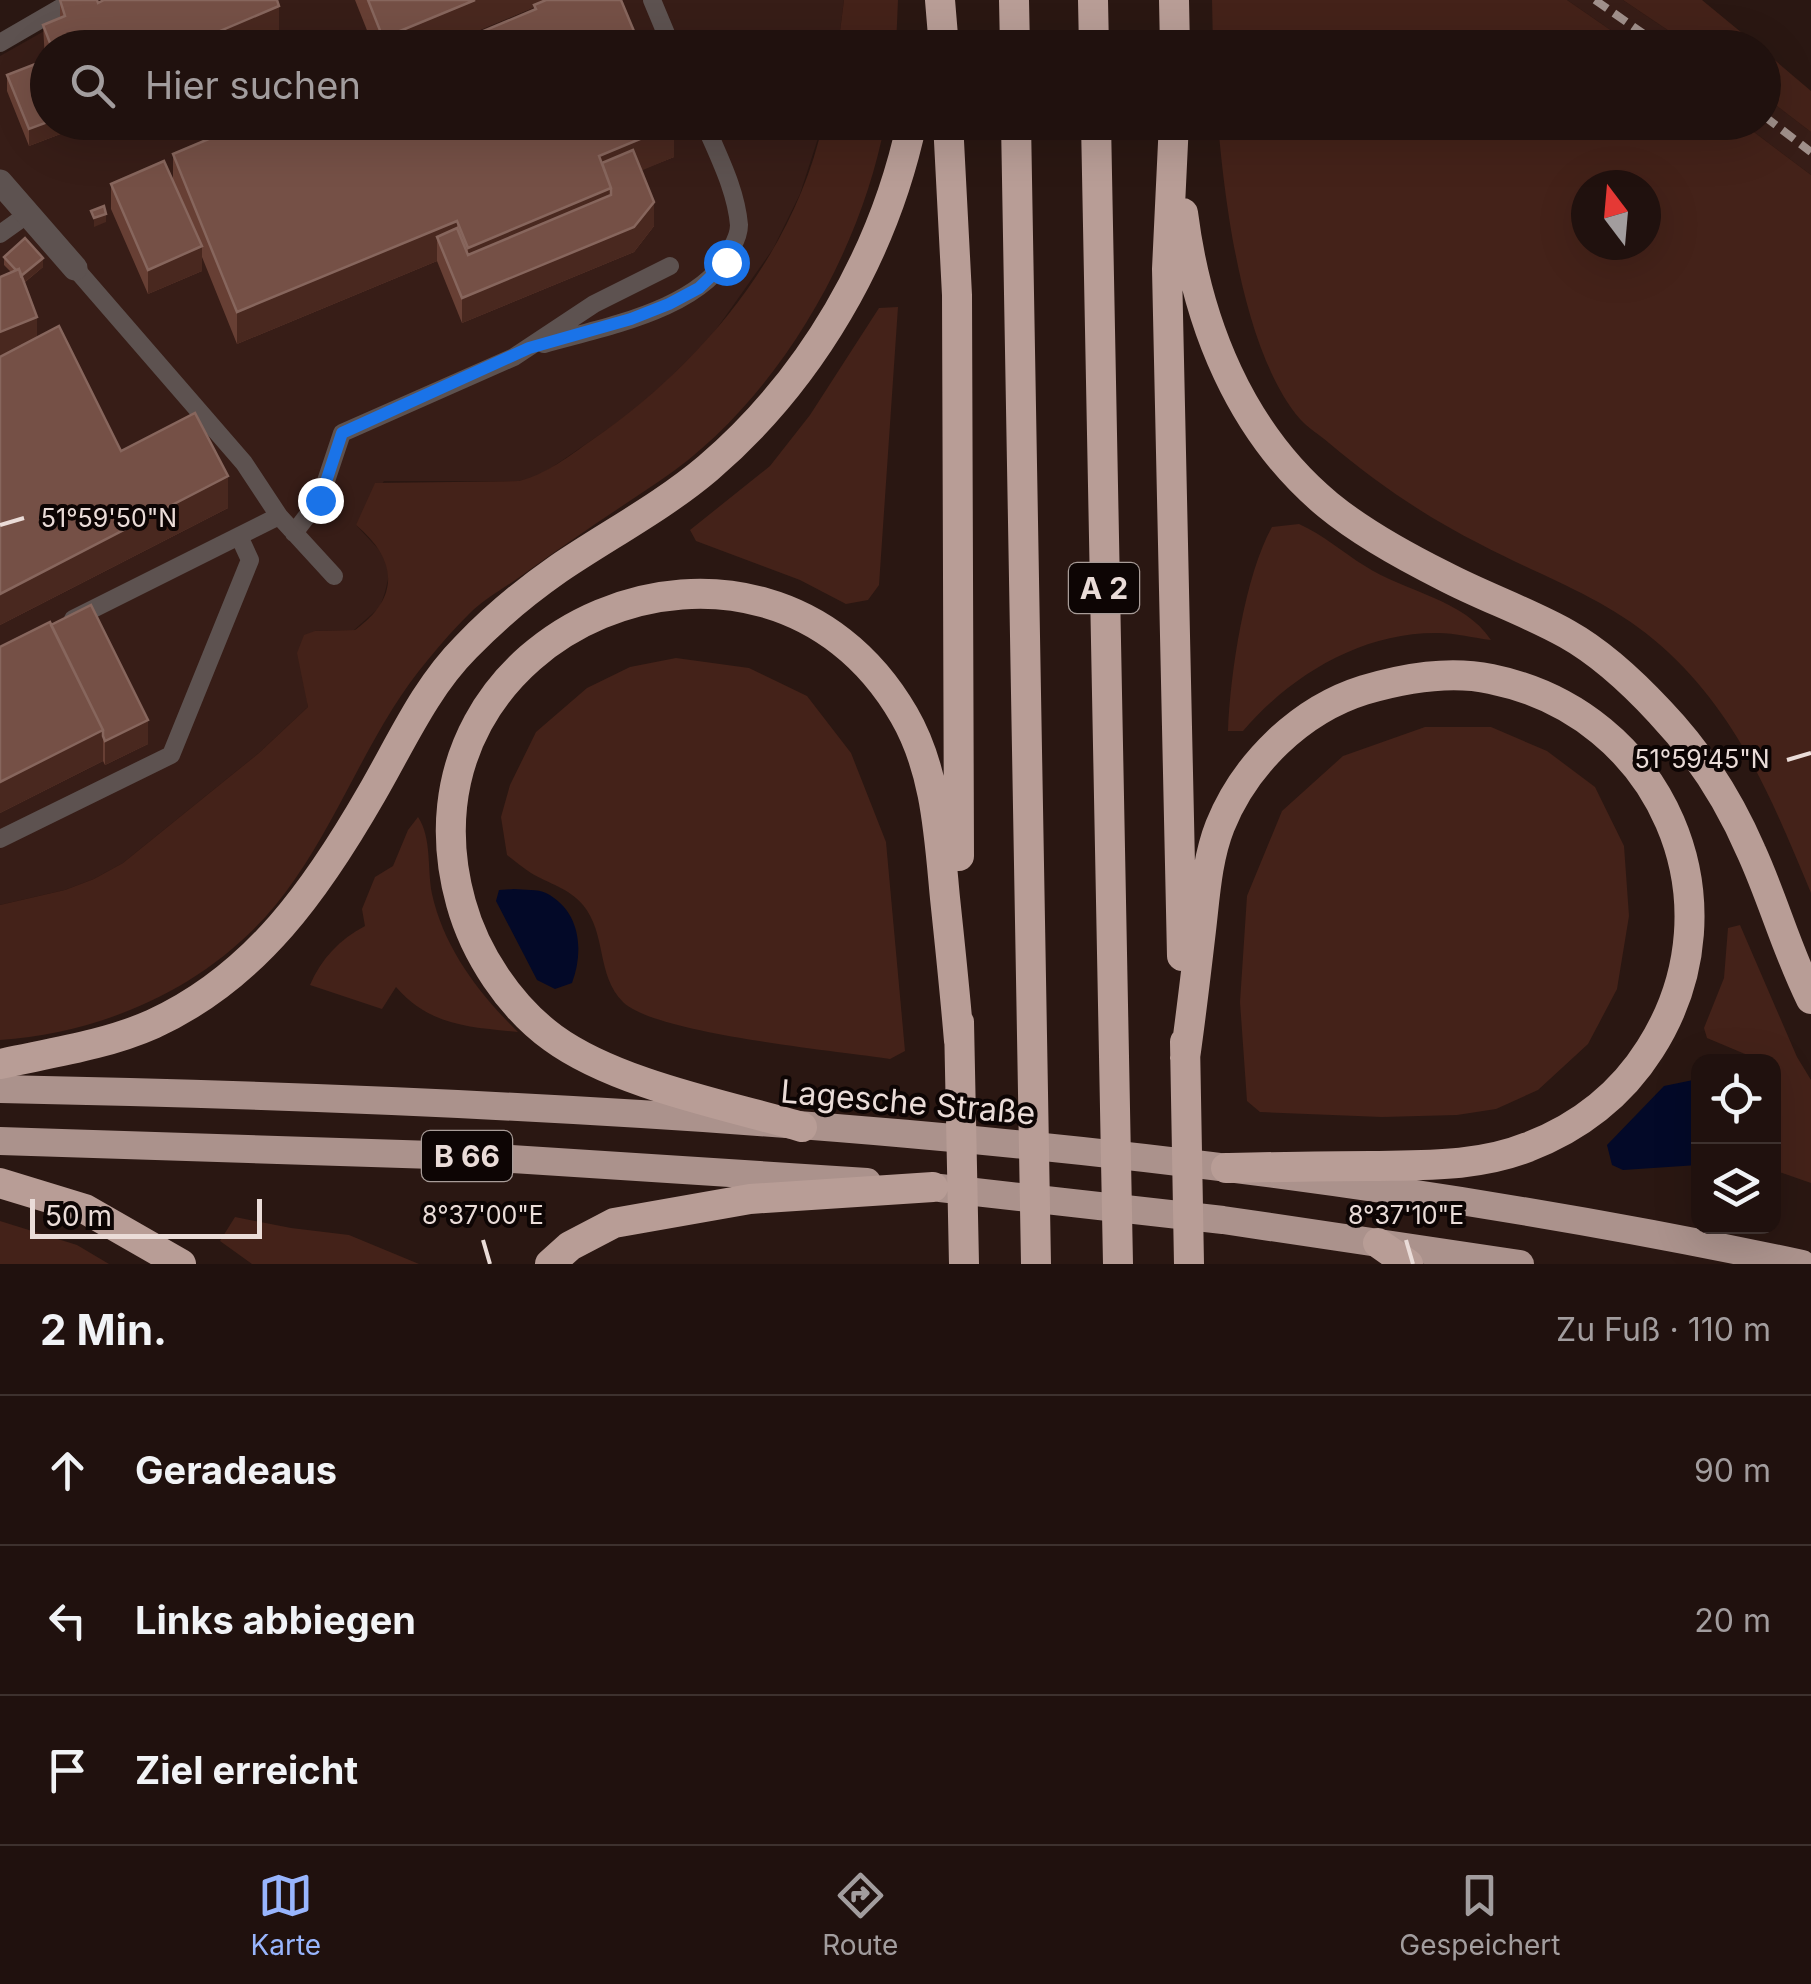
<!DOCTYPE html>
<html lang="de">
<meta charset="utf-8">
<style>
:root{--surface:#20110e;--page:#281a17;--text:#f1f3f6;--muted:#a29d9e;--line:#3d312e;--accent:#98b5fd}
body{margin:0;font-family:Inter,sans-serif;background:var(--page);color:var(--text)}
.controls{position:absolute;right:30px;bottom:30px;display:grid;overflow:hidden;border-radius:20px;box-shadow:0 10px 40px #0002}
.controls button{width:90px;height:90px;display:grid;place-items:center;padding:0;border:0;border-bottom:2px solid var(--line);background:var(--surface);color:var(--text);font:50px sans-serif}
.compass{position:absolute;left:1571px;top:170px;width:90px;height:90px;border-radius:50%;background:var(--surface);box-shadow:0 10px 40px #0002;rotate:344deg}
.scale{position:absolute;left:30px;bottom:25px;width:232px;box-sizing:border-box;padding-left:10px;border:5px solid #eadcd8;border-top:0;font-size:28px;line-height:35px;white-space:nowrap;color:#eadcd8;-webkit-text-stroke:8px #0d0504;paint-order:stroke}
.stop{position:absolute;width:30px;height:30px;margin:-22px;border:8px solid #1a73e8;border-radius:50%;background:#fff}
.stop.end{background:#1a73e8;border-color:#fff;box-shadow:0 2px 10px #0008}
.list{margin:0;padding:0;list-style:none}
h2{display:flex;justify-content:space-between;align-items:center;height:130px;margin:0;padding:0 40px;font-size:42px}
h2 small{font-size:32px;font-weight:400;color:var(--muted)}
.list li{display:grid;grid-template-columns:65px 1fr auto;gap:30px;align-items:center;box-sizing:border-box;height:150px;padding:0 40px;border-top:2px solid var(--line)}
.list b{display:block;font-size:38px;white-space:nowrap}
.list em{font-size:32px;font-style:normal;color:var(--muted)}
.icon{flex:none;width:55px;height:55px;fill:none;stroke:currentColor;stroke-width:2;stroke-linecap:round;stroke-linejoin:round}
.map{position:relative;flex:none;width:1811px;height:1264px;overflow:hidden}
.search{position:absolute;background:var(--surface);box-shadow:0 10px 40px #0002;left:30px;right:30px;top:30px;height:110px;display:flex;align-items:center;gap:25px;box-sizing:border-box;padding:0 35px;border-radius:55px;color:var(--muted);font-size:38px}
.sheet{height:580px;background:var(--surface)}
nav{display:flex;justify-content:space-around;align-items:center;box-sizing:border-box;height:140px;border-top:2px solid var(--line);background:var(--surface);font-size:28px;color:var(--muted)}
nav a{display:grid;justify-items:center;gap:5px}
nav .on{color:var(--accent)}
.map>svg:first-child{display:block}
.built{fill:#371d17}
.green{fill:#442219;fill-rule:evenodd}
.water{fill:#030928}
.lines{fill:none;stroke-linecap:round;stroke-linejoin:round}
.service{stroke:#5d5250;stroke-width:18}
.minor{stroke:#5d5250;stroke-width:25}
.trunk{stroke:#ab928c;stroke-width:28}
.motorway{stroke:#b89d96;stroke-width:30}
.rail{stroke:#a0908b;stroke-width:8;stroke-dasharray:15 8;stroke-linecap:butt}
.wall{fill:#673f34}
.shaded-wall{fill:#49281f}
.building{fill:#755046;stroke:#87665d;stroke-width:2.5}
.route{stroke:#1a73e8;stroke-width:12}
.ticks{fill:none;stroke:#eadcd8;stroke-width:4}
.labels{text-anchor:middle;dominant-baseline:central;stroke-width:8;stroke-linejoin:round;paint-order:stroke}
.shield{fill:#0d0504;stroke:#a89c98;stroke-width:2.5}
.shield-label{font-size:30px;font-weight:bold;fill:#eadcd8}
.street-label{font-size:32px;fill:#eadcd8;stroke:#0d0504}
.ticks-label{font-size:25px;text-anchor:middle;fill:#eadcd8;stroke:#0d0504;stroke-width:8;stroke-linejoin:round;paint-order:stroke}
</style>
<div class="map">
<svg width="1811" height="1264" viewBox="0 0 1811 1264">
<rect width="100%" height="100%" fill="#2a1712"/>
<path class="built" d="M99,0H844L838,47L48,48V122L823,123L800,194L773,249L708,341L672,377L627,416L538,477L519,481H384L356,525L384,555L390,571L385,592L380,607L354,630L315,631L305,687L308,707L259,753L123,863L94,879L65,890L0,905V56Z
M1567,0H1623L1693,47H1635Z
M1764,96L1811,132V175L1742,123L1764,122Z"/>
<path class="green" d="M844,0H898L896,47H838Z
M1212,0H1567L1635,47H1213Z
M1623,0H1702L1759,47H1693Z
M1764,51L1811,91V132L1764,96Z
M823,123H885C860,256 775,403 661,480C615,511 569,541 524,574C506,587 484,599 469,614C442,641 413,676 393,708C358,764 332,826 295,879C229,977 116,1032 0,1040V905L65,890L94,879L123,863L259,753L308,707L297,653L304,635L315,631L355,630C401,597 397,559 356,525L375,483L519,481C547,474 569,456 592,440C701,365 794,254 823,123Z
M1218,123H1742L1811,175V893C1771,797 1735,707 1653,639C1602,596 1538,575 1480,544C1426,517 1375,482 1329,443C1320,435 1308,428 1300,419C1244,354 1225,207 1218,123ZM1586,185H1646V245H1586Z
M898,307L879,585L868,600L846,604L800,580L696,541L690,530L770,466L810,415L879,308Z
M1299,524C1324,535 1342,552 1365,566C1405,592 1464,599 1491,640C1474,638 1455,633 1438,633C1362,632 1291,675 1243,731H1228C1230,674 1245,575 1272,527Z
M676,658L749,668L807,696L851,753L886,842L905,1051L890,1059C839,1051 655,1034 623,1002C596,975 607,934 583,905C569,888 549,884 531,873C523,868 515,861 507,855L501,817L510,785L536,732L587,688L630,667Z
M1425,727H1491L1547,751L1595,787L1624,846L1629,916L1617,989L1588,1044L1538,1090L1496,1109L1457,1115L1382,1117L1260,1112L1247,1101L1240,1002L1247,896L1282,811L1343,756Z
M418,817C432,838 427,869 432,894C444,948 479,994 518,1032C469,1027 430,1026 396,987L382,1009L310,985C321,959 340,939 365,926L362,909L375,877L393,866L408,830Z
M1740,925L1797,1057L1811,1080V1183L1774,1170V1062L1750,1061L1745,1054L1707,1038L1704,1028L1724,978L1728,928Z
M235,1217L291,1228L349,1235L419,1264H252L220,1241Z
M0,1221L77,1245L109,1264H0Z"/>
<path class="water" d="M514,889C524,890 538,889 546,893C581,911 584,951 572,983L555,989L537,980L496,901L499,890Z
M1698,1079V1165L1623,1170L1612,1165L1607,1145L1664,1086Z"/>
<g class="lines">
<path class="service" d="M652,0L672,48
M0,43L74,0
M0,234L28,214
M75,268L244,463L279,516L334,576
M544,344C603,327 707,309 732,247C736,240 739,233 739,225C736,189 718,156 704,122
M294,533L320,499L342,433L514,357L594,304L670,266
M73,619L279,516
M0,839L171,755L250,560L239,536"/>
<path class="minor" d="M0,182L75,268"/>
<path class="trunk" d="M0,1089C603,1101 1212,1138 1802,1264
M0,1141L465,1156L867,1182
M940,1188L1223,1220L1520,1264"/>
<path class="motorway" d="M940,0L944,48
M1014,0L1015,48
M1093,0L1094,48
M1174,0L1175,48
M948,122L957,295L959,856
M1016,122L1036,1264
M1096,122L1118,1264
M1174,122L1167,269L1182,956
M1183,213C1197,323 1240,432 1328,505C1362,533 1404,556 1444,576C1484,597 1528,612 1567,634C1601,653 1634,684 1660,712C1699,753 1729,800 1751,851C1773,899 1787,951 1811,999
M959,1022L964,1264
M1185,1042L1189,1264
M1185,1058C1191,1016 1196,973 1201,930C1205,896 1207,859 1220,826C1245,764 1300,710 1364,690C1405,678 1449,670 1491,679C1662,714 1744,902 1650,1049C1621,1095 1578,1128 1528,1147C1479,1167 1423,1165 1371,1166C1323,1166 1275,1167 1226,1168
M0,1064C50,1053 106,1045 153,1024C256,977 318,887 372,793C401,743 425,688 466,647C494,618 525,592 558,569C608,535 662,507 708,468C811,380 884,254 912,122
M802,1127C726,1105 616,1084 553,1038C510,1007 475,954 461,903C384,627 763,471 904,715C936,770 939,835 945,898C950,945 955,993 959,1041
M0,1183L85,1209L181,1264
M1378,1243L1408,1264
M550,1264L570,1246L614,1223L750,1199L933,1187"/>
<path class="rail" d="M1595,0L1664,48
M1764,116L1811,152"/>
</g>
<path class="wall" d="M60,0L98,3L279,38L256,48H48V122L71,125V130L29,146L7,91V75L45,60L43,25L60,18Z
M355,0H621L534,10V7L436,48H374Z
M173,154L674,157L641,170L654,226L634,252L462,323L437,261L237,344L202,257V271L148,294L111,209V184L173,180Z
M4,257L43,267L24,283L37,337L121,451L228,508L0,625L10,352L0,356V277L11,272L4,265Z
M0,647L148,744L105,765L103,761L0,813Z"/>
<path class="shaded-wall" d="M475,0H552L436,48H383V38Z
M279,6V38L256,48H180Z
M48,122H76L71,125V130L29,146V129Z
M674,125V157L607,185L599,156Z
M611,188V219L468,279V248Z
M654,202V226L634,252L462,323V298Z
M106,214V222L94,227V218Z
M457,221V252L437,237V261L237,344V312Z
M202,246V271L148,294V270Z
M43,258V267L21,285V276Z
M37,317V341L0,356V332Z
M228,476V508L0,625V594Z
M148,720V744L105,765V741Z
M103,730V761L0,813V782Z"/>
<path class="building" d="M60,0H97L98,3L104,0H277L279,6L180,48H52L43,25L65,16Z
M368,0H475L383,38Z
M546,0H621L641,48H443L536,9L534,5Z
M48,59V122L29,129L7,75Z
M249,122H672L674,125L599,156L611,188L468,248L457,221L237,312L173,154Z
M633,150L654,202L634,227L462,298L437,237L457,228L468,255L611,195V188L602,163Z
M164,161L202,246L148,270L111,184Z
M104,206L106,214L94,218L91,211Z
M25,238L43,258L21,276L19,269L16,270L4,257Z
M19,269L37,317L0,332V277Z
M59,326L121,451L195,413L228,476L0,594V357Z
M91,605L148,720L105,741L103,736V730L51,625Z
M50,622L103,730L0,782V647Z"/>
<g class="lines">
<path class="route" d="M320,500L342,433L529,348L631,319L669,304L699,288L726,262"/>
</g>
<path class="ticks" d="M0,525L24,518M1787,760L1811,753M483,1240L490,1264M1406,1240L1413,1264"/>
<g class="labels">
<g class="shield">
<rect x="1069" y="563" width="70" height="50" rx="8"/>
<rect x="422" y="1131" width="90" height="50" rx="8"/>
</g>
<g class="shield-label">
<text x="1104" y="588">A 2</text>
<text x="467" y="1156">B 66</text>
</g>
<g class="street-label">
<text transform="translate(908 1102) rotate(5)">Lagesche Straße</text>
</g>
</g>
<g class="ticks-label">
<text x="109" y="527">51°59'50"N</text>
<text x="1702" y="768">51°59'45"N</text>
<text x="483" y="1224">8°37'00"E</text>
<text x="1406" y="1224">8°37'10"E</text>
</g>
</svg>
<div class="controls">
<button><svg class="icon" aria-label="locate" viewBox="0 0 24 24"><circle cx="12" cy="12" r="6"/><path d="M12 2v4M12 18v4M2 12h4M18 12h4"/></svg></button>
<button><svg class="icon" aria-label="layers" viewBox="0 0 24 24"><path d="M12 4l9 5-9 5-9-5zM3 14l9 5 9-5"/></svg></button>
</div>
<svg class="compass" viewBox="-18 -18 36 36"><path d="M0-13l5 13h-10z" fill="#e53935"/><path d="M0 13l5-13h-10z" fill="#a29d9e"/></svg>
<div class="scale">50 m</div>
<div class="stop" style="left:726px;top:262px"></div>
<div class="stop end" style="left:320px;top:500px"></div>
<div class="search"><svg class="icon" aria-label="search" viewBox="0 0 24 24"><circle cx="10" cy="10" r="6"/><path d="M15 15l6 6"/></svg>Hier suchen</div>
</div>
<section class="sheet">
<h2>2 Min.<small>Zu Fuß · 110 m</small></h2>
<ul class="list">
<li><svg class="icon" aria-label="ahead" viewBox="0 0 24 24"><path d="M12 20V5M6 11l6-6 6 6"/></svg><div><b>Geradeaus</b></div><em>90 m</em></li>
<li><svg class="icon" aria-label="left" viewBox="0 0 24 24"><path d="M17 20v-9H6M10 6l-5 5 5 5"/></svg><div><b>Links abbiegen</b></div><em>20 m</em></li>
<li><svg class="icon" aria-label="arrive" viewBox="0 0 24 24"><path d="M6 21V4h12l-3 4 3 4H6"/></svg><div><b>Ziel erreicht</b></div></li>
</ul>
</section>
<nav>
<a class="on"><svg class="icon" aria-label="map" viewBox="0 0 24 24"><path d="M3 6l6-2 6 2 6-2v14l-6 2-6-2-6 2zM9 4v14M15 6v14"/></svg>Karte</a>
<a><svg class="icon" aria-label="directions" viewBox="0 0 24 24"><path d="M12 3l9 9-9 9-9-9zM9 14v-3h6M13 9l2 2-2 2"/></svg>Route</a>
<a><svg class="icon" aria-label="saved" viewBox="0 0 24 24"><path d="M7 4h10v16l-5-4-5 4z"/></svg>Gespeichert</a>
</nav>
